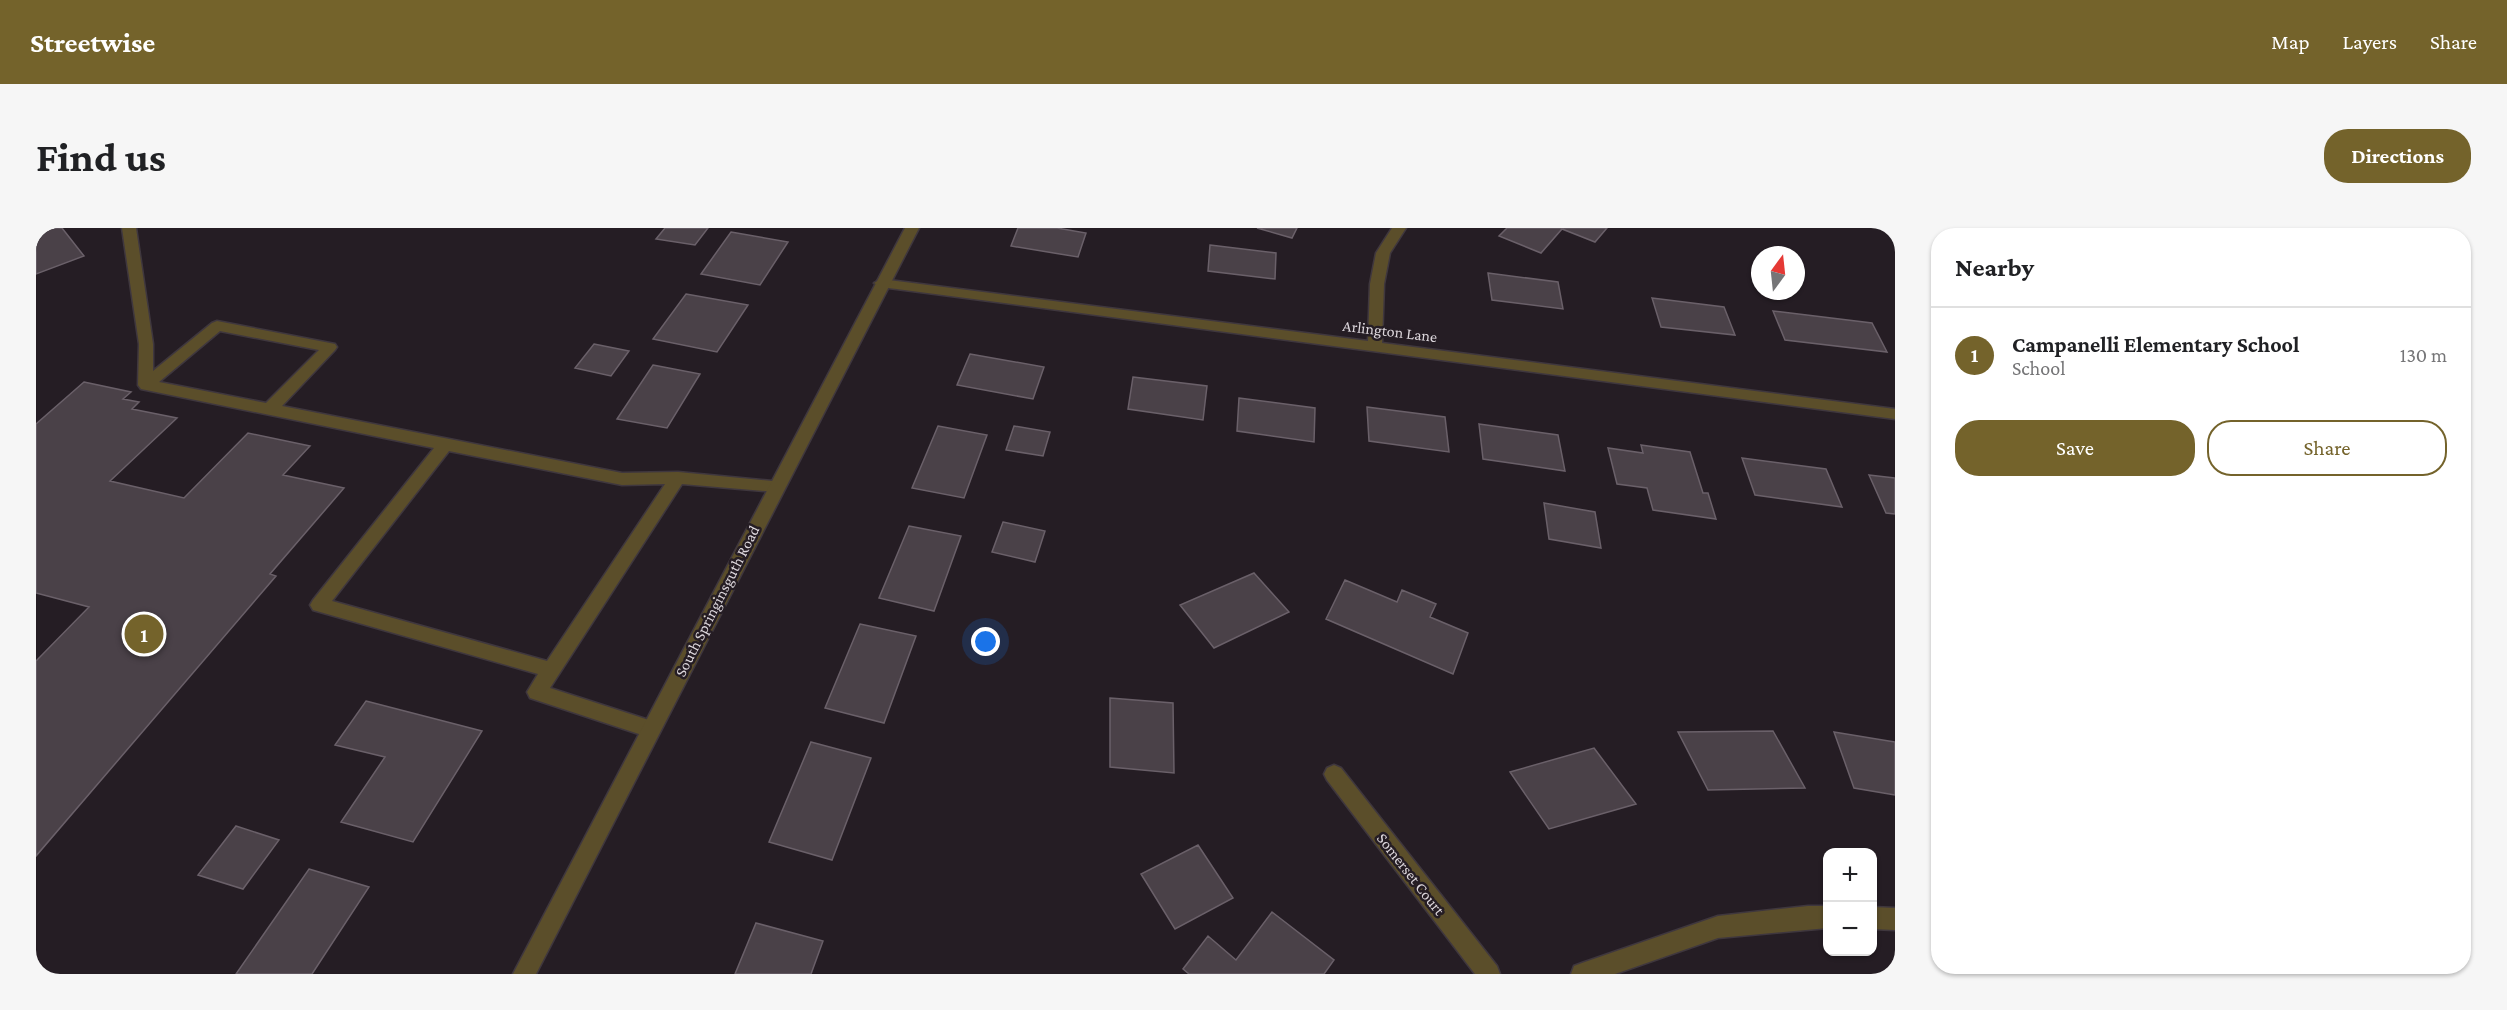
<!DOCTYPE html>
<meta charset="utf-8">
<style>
:root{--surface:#fff;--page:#f6f6f6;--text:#202124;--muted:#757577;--line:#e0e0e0;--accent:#74632b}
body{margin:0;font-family:"Crimson Pro",serif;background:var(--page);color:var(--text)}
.controls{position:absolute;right:18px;bottom:18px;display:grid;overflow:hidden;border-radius:12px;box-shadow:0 2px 4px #0004}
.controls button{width:54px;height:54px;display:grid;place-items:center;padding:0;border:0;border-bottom:2px solid var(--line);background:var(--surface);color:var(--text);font:30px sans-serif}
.compass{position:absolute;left:1715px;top:18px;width:54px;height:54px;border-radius:50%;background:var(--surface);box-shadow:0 2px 4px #0004;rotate:15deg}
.you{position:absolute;left:950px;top:414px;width:21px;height:21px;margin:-15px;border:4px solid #fff;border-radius:50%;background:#1a73e8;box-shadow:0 0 0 9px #1a73e833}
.badge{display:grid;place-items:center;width:39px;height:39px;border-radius:50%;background:var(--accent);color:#fff;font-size:20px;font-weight:700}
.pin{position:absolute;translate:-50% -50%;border:3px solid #fff;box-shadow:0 2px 6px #0006}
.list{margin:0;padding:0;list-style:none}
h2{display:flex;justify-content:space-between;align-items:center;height:78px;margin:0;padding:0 24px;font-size:26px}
h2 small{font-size:20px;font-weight:400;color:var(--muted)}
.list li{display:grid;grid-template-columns:39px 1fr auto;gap:18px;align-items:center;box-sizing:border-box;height:96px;padding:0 24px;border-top:2px solid var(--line)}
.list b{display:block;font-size:22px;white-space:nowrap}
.list p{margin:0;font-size:20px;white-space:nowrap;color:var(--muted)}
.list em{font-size:20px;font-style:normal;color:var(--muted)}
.actions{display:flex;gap:12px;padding:18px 24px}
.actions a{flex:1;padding:14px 0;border:2px solid var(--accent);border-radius:24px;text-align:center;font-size:21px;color:var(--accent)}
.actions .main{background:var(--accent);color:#fff}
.map{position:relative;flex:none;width:1859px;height:746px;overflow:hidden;border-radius:24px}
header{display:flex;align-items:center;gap:36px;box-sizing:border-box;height:84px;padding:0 30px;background:var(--accent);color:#fff}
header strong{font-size:28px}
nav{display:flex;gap:33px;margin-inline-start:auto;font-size:21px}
.intro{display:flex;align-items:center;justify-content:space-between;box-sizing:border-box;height:144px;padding:0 36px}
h1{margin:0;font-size:42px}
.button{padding:15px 27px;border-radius:24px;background:var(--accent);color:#fff;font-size:21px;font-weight:700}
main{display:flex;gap:36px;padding:0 36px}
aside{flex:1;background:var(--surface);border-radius:24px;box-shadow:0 2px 4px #0004}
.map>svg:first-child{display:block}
.building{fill:#4a4148;stroke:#6a6069;stroke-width:1.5}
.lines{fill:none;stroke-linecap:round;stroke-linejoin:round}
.service-casing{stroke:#3f373e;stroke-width:3}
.minor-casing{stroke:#3f373e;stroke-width:3}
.tertiary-casing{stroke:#3f373e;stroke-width:3}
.service{fill:#5b4e2a;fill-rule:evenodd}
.minor{fill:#5b4e2a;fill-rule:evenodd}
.tertiary{fill:#5b4e2a;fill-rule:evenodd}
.labels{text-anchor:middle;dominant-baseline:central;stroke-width:5;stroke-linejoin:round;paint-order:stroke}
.street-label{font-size:16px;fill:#ddd7dc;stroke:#251d24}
</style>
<header>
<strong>Streetwise</strong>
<nav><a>Map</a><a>Layers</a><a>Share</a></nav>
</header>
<div class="intro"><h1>Find us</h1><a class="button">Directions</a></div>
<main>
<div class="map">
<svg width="1859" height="746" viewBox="0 0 1859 746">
<rect width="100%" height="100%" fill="#251d24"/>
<path class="building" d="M13,0H26L48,28L0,46V5Z
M629,0H672L659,17L620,11Z
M982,0H1021L1050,5L1042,29L975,18Z
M1221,0H1261L1256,10Z
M1471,0H1571L1559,14L1526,1L1505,25L1463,8Z
M695,4L752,14L724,57L665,46Z
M1174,17L1240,25L1239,51L1172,43Z
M1452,45L1522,54L1527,81L1456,72Z
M650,66L712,77L681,124L617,111Z
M1616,70L1688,79L1699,107L1625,99Z
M1737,83L1836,95L1851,124L1749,112Z
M558,116L593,123L575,148L539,140Z
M934,126L1008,139L997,171L921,157Z
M617,137L664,146L631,200L581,191Z
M1097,149L1171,158L1167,192L1092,181Z
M48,154L95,164L87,171L103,174L96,181L141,190L74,253L148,270L212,205L274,218L247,247L308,260L234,346L240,348L0,628V433L53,379L0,365V196Z
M1203,170L1279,180L1278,214L1201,203Z
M1331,179L1409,189L1413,224L1333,213Z
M1443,196L1522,207L1529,243L1447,231Z
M902,198L951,207L928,270L876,260Z
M978,198L1014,204L1007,228L970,222Z
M1605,217L1654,224L1667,265H1672L1680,291L1617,282L1611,260L1581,256L1572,220L1607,225Z
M1706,230L1790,241L1806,279L1719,267Z
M1833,247L1859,250V286L1850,285Z
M1508,275L1559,284L1565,320L1513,311Z
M967,294L1009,303L999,334L956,324Z
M873,298L925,308L898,383L843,370Z
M1218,345L1253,384L1178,420L1144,377Z
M1309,352L1361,374L1366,362L1400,376L1394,389L1432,405L1417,446L1290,391Z
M824,396L880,408L848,495L789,480Z
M1074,470L1137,475L1138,545L1074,539Z
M330,473L446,503L377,614L305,594L349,529L299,517Z
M1737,503L1769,560L1672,562L1642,504Z
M1798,504L1859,514V567L1818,560Z
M775,514L835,530L796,632L733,614Z
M1558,520L1600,576L1513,601L1474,544Z
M200,598L243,612L207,661L162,647Z
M1162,617L1197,670L1139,701L1105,646Z
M273,641L333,659L276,746H200Z
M1236,684L1298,732L1288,746H1153L1147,741L1172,708L1200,732Z
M720,695L787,713L775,746H699Z"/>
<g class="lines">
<defs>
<path id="service" d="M86,0H100L117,116V143L176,95L181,93L299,116L301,119L299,122L246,178L586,245L642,244L747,254L749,258L747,262L741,264L646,256L514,460L622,495L625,501L622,507L615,510L494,470L491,464L502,446L277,382L274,377L277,372L398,220L105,161L102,157L103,116ZM184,103L283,122L230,175L123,154ZM413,223L586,257L629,256L511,433L296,373Z"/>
<path id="minor" d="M1356,0H1370L1354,25L1348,56L1346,115L1859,181V191L845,59L838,55L845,51L1332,113L1334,56L1340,25Z
M1298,537L1305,540L1461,738L1464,746H1439L1291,552L1288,546L1291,540Z
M1772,678H1792V700L1682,710L1579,746H1535L1538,738L1546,735L1682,688Z
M1836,679L1859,680V702L1836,701Z"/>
<path id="tertiary" d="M869,0H883L500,746H477Z"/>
</defs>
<use href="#service" class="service-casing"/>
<use href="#minor" class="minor-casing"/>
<use href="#tertiary" class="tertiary-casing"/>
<use href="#service" class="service"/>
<use href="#minor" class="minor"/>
<use href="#tertiary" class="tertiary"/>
</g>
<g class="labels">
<g class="street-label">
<text transform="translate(1354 103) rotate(7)">Arlington Lane</text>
<text transform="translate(681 373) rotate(-63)">South Springinsguth Road</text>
<text transform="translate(1375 646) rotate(52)">Somerset Court</text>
</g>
</g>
</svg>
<div class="controls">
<button>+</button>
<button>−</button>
</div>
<svg class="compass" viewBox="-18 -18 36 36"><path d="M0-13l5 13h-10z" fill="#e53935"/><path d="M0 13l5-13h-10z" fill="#757577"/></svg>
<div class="you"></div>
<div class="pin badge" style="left:108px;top:406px">1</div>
</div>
<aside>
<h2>Nearby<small></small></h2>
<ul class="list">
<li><span class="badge">1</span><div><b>Campanelli Elementary School</b><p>School</p></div><em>130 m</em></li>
</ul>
<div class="actions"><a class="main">Save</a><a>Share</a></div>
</aside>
</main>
